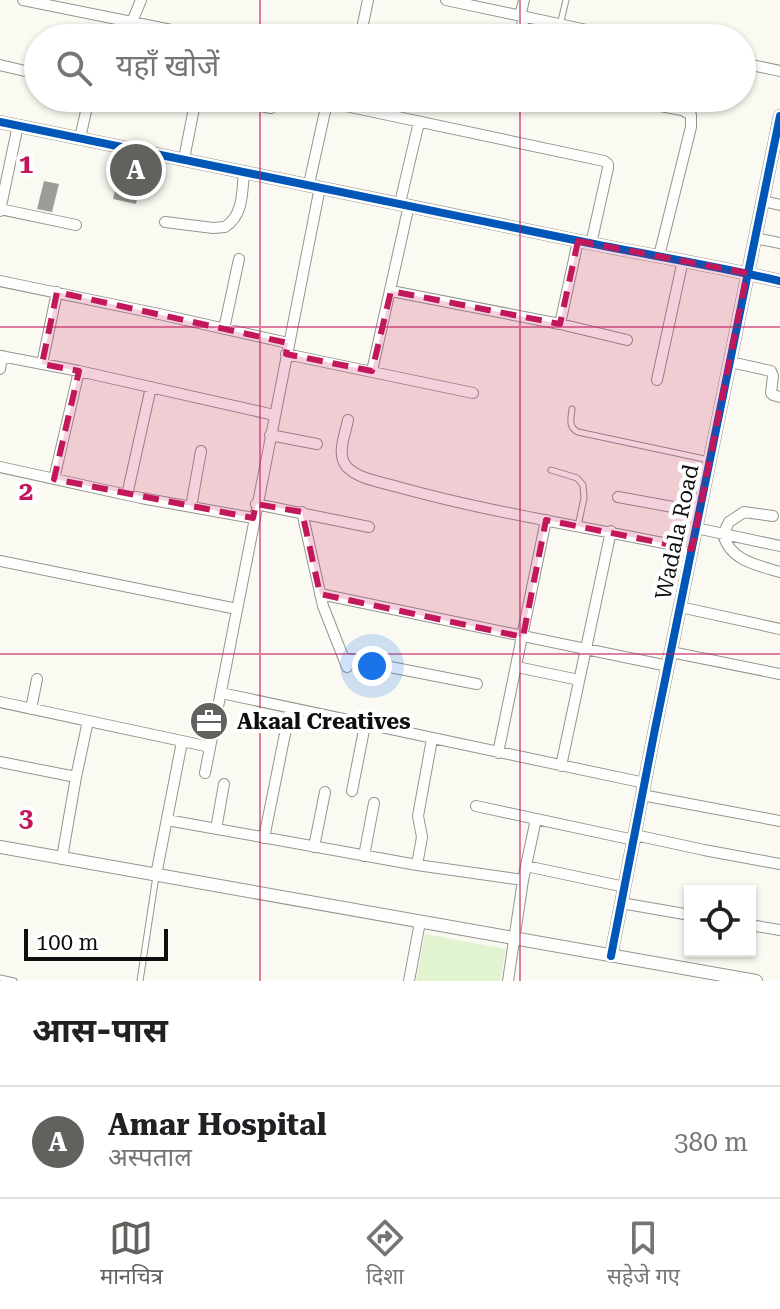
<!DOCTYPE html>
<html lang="hi">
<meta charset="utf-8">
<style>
:root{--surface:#fff;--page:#f2f2f2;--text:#202124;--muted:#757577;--line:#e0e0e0;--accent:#61615e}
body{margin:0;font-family:"Roboto Serif","Noto Sans Devanagari",serif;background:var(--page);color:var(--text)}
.controls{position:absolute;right:24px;bottom:24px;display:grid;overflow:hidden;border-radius:0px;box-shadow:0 2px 6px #0004}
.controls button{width:72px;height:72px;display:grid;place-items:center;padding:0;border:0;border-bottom:2px solid var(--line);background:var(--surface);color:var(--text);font:40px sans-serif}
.scale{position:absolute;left:24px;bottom:20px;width:144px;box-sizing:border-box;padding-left:8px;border:4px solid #0e0e0e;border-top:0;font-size:22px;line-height:28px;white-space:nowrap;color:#0e0e0e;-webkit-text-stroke:6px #fff;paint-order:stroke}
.you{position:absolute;left:372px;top:666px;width:28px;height:28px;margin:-20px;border:6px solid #fff;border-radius:50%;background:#1a73e8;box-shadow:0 0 0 12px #1a73e833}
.badge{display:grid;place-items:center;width:52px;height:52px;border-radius:50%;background:var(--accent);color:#fff;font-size:26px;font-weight:700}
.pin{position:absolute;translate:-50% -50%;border:4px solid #fff;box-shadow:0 2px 8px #0006}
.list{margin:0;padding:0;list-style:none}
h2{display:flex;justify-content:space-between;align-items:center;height:104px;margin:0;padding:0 32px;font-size:34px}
h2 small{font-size:26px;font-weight:400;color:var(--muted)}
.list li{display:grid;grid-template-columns:52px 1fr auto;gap:24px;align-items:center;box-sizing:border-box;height:112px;padding:0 32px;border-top:2px solid var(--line)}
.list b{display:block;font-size:30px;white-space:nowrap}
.list p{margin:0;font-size:26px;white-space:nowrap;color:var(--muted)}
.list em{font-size:26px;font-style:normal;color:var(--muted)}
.icon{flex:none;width:44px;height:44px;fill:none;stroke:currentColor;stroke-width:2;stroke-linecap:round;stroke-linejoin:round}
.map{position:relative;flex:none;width:780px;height:981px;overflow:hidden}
.search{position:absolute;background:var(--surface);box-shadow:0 2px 6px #0004;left:24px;right:24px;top:24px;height:88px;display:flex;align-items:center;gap:20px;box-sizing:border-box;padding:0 28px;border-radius:44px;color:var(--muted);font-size:30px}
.sheet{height:216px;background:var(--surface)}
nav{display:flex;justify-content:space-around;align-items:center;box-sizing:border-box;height:112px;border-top:2px solid var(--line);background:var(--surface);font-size:22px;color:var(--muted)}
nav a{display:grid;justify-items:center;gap:4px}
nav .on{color:var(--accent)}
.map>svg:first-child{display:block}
.green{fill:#e2f3d0}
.building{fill:#9e9c98}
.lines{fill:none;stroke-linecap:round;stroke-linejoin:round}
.service-casing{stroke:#959491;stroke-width:7}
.minor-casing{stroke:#959491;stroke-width:12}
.tertiary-casing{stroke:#959491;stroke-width:14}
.service{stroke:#fefefd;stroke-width:5}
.minor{stroke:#fefefd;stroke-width:10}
.tertiary{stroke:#fefefd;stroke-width:12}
.cycleway-casing{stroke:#fff;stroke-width:13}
.cycleway{stroke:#0057b8;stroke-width:8}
.marked{fill:#c2185b;fill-opacity:0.2;stroke:#c2185b;stroke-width:6;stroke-dasharray:16 10;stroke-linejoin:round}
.grid{fill:none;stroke:#c2185b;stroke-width:2;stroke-opacity:0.55}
.labels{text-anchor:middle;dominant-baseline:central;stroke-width:8;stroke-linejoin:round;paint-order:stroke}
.street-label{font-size:22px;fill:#0e0e0e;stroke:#fff}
.poi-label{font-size:22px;font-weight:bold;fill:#0e0e0e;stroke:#fff;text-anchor:start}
.grid-label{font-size:26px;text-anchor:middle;font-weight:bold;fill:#c2185b;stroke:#fff;stroke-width:8;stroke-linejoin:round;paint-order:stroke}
</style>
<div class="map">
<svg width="780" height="981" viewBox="0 0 780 981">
<rect width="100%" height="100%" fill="#fbfaf2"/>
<path class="green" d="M425,934L506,949L500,981H416Z"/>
<path class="building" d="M123,156L145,160L136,204L113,199Z
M44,181L59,184L52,212L37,209Z"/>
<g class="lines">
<defs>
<path id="service" d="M560,25L566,0
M572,409C571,419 568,427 578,432L709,460
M551,470L577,478L583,485L584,498L578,526
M0,978L14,981
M140,981L156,876"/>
<path id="minor" d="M23,0L211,38
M446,0L624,38
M520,16L524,0
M132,22L141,0
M360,38L368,0
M519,38L524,17
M742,63L780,71
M0,65L38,74
M222,98L271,108
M618,98L682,110L691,115V127L659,256
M327,102L604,161L608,164V168L591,244
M80,138L89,98
M184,159L196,98
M309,184L328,98
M763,201L780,205
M400,203L419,122
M0,209L76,225
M0,211L18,125
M165,222L213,228L225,227C244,215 242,191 244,171
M755,238L780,243
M0,281L159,314L288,343
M391,291L560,324L627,340
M560,324L578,241
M224,329L239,259
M286,354L473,393
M0,356L79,371L274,415
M730,362L771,371L773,376L771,393L773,395L780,397
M42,364L57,292
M0,369L2,356
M372,371L409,205
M657,380L683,260
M348,420C345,435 336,455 347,467C360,480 382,482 398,487C495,514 594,528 692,549
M270,435L317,444
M0,467L141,498L253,518
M54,479L79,371
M127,495L151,387
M618,497L700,512
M256,504L369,527
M191,507L201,451
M302,512L323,606L347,667
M773,516L744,512L729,522L723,534C730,561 757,565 780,572
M696,528L780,546
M0,561L237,609
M320,594L668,666
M680,607L780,629
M671,652L780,674
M344,658L477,684
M517,667L579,680
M221,693L645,783
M0,702L210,747
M31,709L37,679
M498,753L546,520
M0,762L76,777
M561,766L611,531
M205,773L320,187
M352,791L365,725
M642,795L780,821
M476,806L634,840
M167,820L417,865L523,880
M216,829L224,784
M635,835L704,850L780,864
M264,838L290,709
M314,847L325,792
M364,856L374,803
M62,858L76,777L88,721
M417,865L422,837L418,816L432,739
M526,866L625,887
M156,875L182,742
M621,903L690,915
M750,925L780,930
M409,981L420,922
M508,981L523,880L536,819"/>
<path id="tertiary" d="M0,122C197,161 393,203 589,243C653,256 717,266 780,281
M0,847L756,981
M611,956L654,734L780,116"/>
</defs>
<use href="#service" class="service-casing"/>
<use href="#minor" class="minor-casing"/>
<use href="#tertiary" class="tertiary-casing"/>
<use href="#service" class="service"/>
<use href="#minor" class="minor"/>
<use href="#tertiary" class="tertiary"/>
<defs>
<path id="cycleway" d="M0,122C197,161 393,203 589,243C653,256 717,266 780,281
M611,956L654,734L780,116"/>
</defs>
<use href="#cycleway" class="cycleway-casing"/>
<use href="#cycleway" class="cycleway"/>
</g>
<path class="marked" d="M578,241L747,273L692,549L546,520L523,637L320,594L302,512L256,504L253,518L54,479L79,371L42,364L57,292L288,343L286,354L372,371L391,291L560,324Z"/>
<path class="grid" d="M260,0V38M520,0V38M260,98V981M520,98V981M0,327H780M0,654H780"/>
<defs>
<symbol id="office-disc" viewBox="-11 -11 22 22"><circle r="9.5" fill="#61615e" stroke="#fff"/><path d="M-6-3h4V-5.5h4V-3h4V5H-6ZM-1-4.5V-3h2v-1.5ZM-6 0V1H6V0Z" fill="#fff"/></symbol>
</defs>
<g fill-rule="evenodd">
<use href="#office-disc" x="187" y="699" width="44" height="44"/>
</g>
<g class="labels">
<g class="street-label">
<text transform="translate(677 532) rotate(-78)">Wadala Road</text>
</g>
<g class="poi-label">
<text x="237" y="721">Akaal Creatives</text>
</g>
</g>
<g class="grid-label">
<text x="26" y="173">1</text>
<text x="26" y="500">2</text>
<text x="26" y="827">3</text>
</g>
</svg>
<div class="controls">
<button><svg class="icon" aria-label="locate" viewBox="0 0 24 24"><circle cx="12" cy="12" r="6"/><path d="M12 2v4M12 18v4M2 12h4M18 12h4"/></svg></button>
</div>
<div class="scale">100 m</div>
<div class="you"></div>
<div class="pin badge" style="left:136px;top:170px">A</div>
<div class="search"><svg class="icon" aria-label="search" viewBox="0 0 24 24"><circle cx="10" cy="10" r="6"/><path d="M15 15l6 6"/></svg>यहाँ खोजें</div>
</div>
<section class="sheet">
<h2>आस-पास<small></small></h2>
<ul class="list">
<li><span class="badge">A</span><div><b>Amar Hospital</b><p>अस्पताल</p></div><em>380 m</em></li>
</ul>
</section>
<nav>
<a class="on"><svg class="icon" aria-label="map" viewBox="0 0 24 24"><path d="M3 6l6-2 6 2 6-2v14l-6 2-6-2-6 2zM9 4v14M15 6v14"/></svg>मानचित्र</a>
<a><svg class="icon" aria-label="directions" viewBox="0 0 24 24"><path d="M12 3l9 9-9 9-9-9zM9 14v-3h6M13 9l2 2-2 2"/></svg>दिशा</a>
<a><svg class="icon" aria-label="saved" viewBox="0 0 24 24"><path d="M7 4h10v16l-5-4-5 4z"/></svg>सहेजे गए</a>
</nav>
